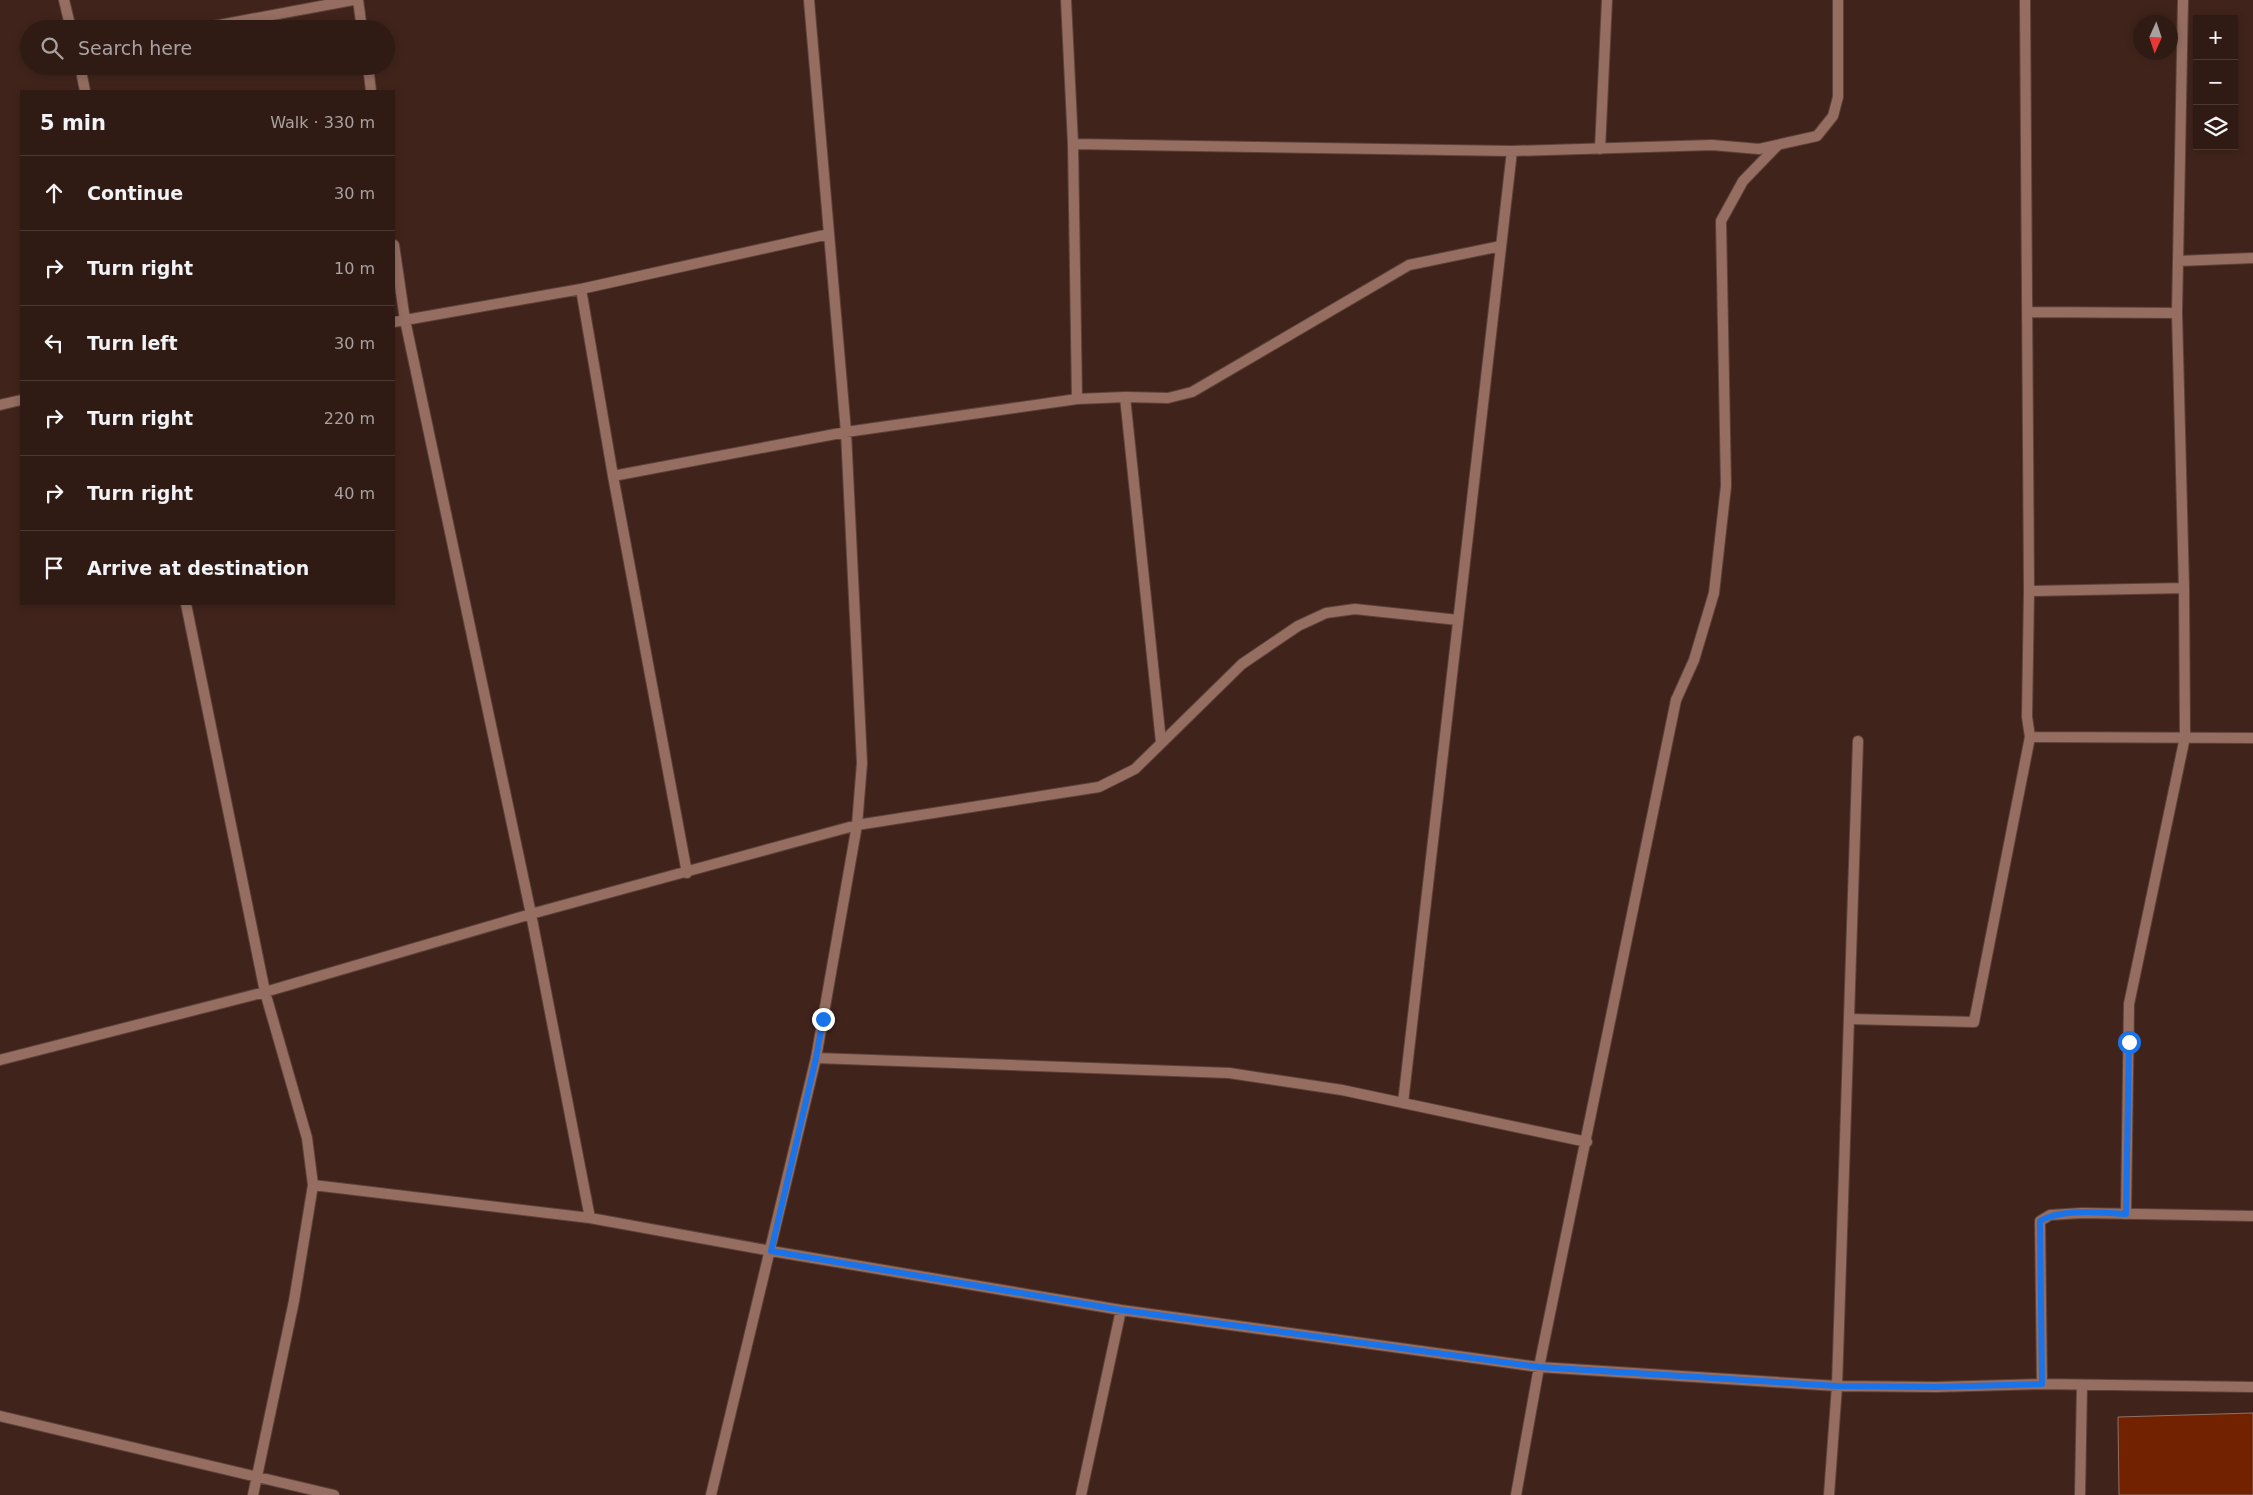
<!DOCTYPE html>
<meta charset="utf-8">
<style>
:root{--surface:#301b14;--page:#38241d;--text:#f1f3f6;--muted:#a8a1a0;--line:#4b3934}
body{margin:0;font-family:"DejaVu Sans",sans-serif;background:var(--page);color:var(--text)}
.controls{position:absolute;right:15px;top:15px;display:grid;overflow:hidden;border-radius:0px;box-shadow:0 2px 8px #0003}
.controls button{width:45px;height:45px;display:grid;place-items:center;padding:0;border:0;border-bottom:1px solid var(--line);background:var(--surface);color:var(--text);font:25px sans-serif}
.compass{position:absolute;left:2133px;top:15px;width:45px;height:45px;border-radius:50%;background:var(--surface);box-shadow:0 2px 8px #0003;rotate:183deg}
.stop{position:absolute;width:15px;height:15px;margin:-11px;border:4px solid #1a73e8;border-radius:50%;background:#fff}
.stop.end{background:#1a73e8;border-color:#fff;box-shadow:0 1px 5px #0008}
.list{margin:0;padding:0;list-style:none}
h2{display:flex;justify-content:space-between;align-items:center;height:65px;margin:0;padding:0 20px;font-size:21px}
h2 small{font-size:16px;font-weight:400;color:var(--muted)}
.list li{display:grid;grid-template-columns:32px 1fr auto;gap:15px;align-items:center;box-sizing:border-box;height:75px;padding:0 20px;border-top:1px solid var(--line)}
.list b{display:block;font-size:19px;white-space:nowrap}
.list em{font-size:16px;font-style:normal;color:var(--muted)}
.icon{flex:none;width:28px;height:28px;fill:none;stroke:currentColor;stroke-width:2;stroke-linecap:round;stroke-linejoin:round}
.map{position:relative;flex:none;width:2253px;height:1495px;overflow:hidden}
.search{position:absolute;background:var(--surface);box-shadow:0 2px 8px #0003;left:20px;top:20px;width:375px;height:55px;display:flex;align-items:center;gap:12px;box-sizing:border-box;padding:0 18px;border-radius:28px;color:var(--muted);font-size:19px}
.panel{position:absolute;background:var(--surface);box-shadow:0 2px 8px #0003;left:20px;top:90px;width:375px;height:515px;border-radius:0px}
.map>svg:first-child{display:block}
.building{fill:#732301;stroke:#917064;filter:url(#shadow)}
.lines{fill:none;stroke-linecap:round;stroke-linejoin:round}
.service-casing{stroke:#5d423a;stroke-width:12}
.minor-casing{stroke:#5d423a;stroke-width:12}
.service{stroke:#956e61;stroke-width:10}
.minor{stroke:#956e61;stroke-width:10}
.route{stroke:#1a73e8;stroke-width:6}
</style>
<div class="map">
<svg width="2253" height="1495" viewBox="0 0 2253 1495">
<defs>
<filter id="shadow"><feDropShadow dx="4.5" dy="4.5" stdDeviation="1" flood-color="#0009"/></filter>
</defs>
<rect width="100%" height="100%" fill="#40241b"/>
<path class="building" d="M2253,1413V1495H2119L2118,1417Z"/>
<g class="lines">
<defs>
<path id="service" d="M1676,700L1694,660L1714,593L1726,486L1721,221L1743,181L1778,145
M1849,1019L1974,1022L2030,737
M2126,1214L2129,1004L2185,737"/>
<path id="minor" d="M64,0L71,29
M358,0L362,29
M1066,0L1073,144L1077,399
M2025,0L2029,591L2027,717L2030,737L2253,738
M2183,0L2177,313L2184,588L2185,737
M198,29L353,0
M80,66L85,91
M368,66L371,91
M1073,144L1512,151L1712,145L1759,149L1817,136L1833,116L1838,97V0
M1600,149L1607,0
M394,245L405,320L531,914L590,1218
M2178,261L2253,258
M581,289L613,476L687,873
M2028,312L2177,313
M394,322L581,289L829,234
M1125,397L1168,398L1192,392L1409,265L1501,246
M0,405L21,400
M613,476L846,432L1077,399L1125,397L1161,742
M2029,591L2184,588
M186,604L265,992L307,1138L313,1185L294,1301L253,1495
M816,1058L1229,1073L1342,1090L1587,1142
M0,1060L265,992L531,914L857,825L1099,787L1135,769L1242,664L1298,626L1326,613L1355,609L1458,620
M1403,1103L1512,151
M313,1185L590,1218L771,1251L1121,1310L1539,1367L1837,1386L1936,1387L2042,1384L2253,1387
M2042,1384L2040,1221L2050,1215L2082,1213L2253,1216
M0,1416L334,1495
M711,1495L816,1058L857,825L862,763L846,432L809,0
M1081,1495L1121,1310
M1516,1495L1539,1367L1676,700
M1829,1495L1837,1386L1858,741
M2080,1495L2082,1385"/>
</defs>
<use href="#service" class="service-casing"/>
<use href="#minor" class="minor-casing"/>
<use href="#service" class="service"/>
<use href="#minor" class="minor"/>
</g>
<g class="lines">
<path class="route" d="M823,1019L816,1058L771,1251L1121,1310L1539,1367L1837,1386L1936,1387L2042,1384L2040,1221C2062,1208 2101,1213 2126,1214L2129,1042"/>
</g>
</svg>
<div class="controls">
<button>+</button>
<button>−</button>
<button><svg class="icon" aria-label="layers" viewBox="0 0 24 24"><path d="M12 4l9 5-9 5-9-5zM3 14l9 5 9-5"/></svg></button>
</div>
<svg class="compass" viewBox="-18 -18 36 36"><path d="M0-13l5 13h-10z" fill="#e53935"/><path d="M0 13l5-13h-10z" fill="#a8a1a0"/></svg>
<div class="stop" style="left:2129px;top:1042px"></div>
<div class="stop end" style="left:823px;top:1019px"></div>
<div class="search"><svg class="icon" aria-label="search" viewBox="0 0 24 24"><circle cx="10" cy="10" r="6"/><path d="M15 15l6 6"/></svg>Search here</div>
<section class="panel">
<h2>5 min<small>Walk · 330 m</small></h2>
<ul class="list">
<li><svg class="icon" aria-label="ahead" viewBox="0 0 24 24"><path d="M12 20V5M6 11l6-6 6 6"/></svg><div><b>Continue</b></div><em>30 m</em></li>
<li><svg class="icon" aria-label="right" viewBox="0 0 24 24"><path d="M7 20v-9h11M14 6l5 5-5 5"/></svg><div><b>Turn right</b></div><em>10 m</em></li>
<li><svg class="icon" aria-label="left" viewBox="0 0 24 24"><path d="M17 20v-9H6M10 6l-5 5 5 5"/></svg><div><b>Turn left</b></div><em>30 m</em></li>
<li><svg class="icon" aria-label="right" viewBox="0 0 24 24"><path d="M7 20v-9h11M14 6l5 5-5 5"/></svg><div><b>Turn right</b></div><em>220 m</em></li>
<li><svg class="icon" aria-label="right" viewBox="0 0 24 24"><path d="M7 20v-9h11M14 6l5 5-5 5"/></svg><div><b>Turn right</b></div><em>40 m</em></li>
<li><svg class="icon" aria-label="arrive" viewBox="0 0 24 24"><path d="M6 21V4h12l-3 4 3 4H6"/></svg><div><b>Arrive at destination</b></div></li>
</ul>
</section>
</div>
